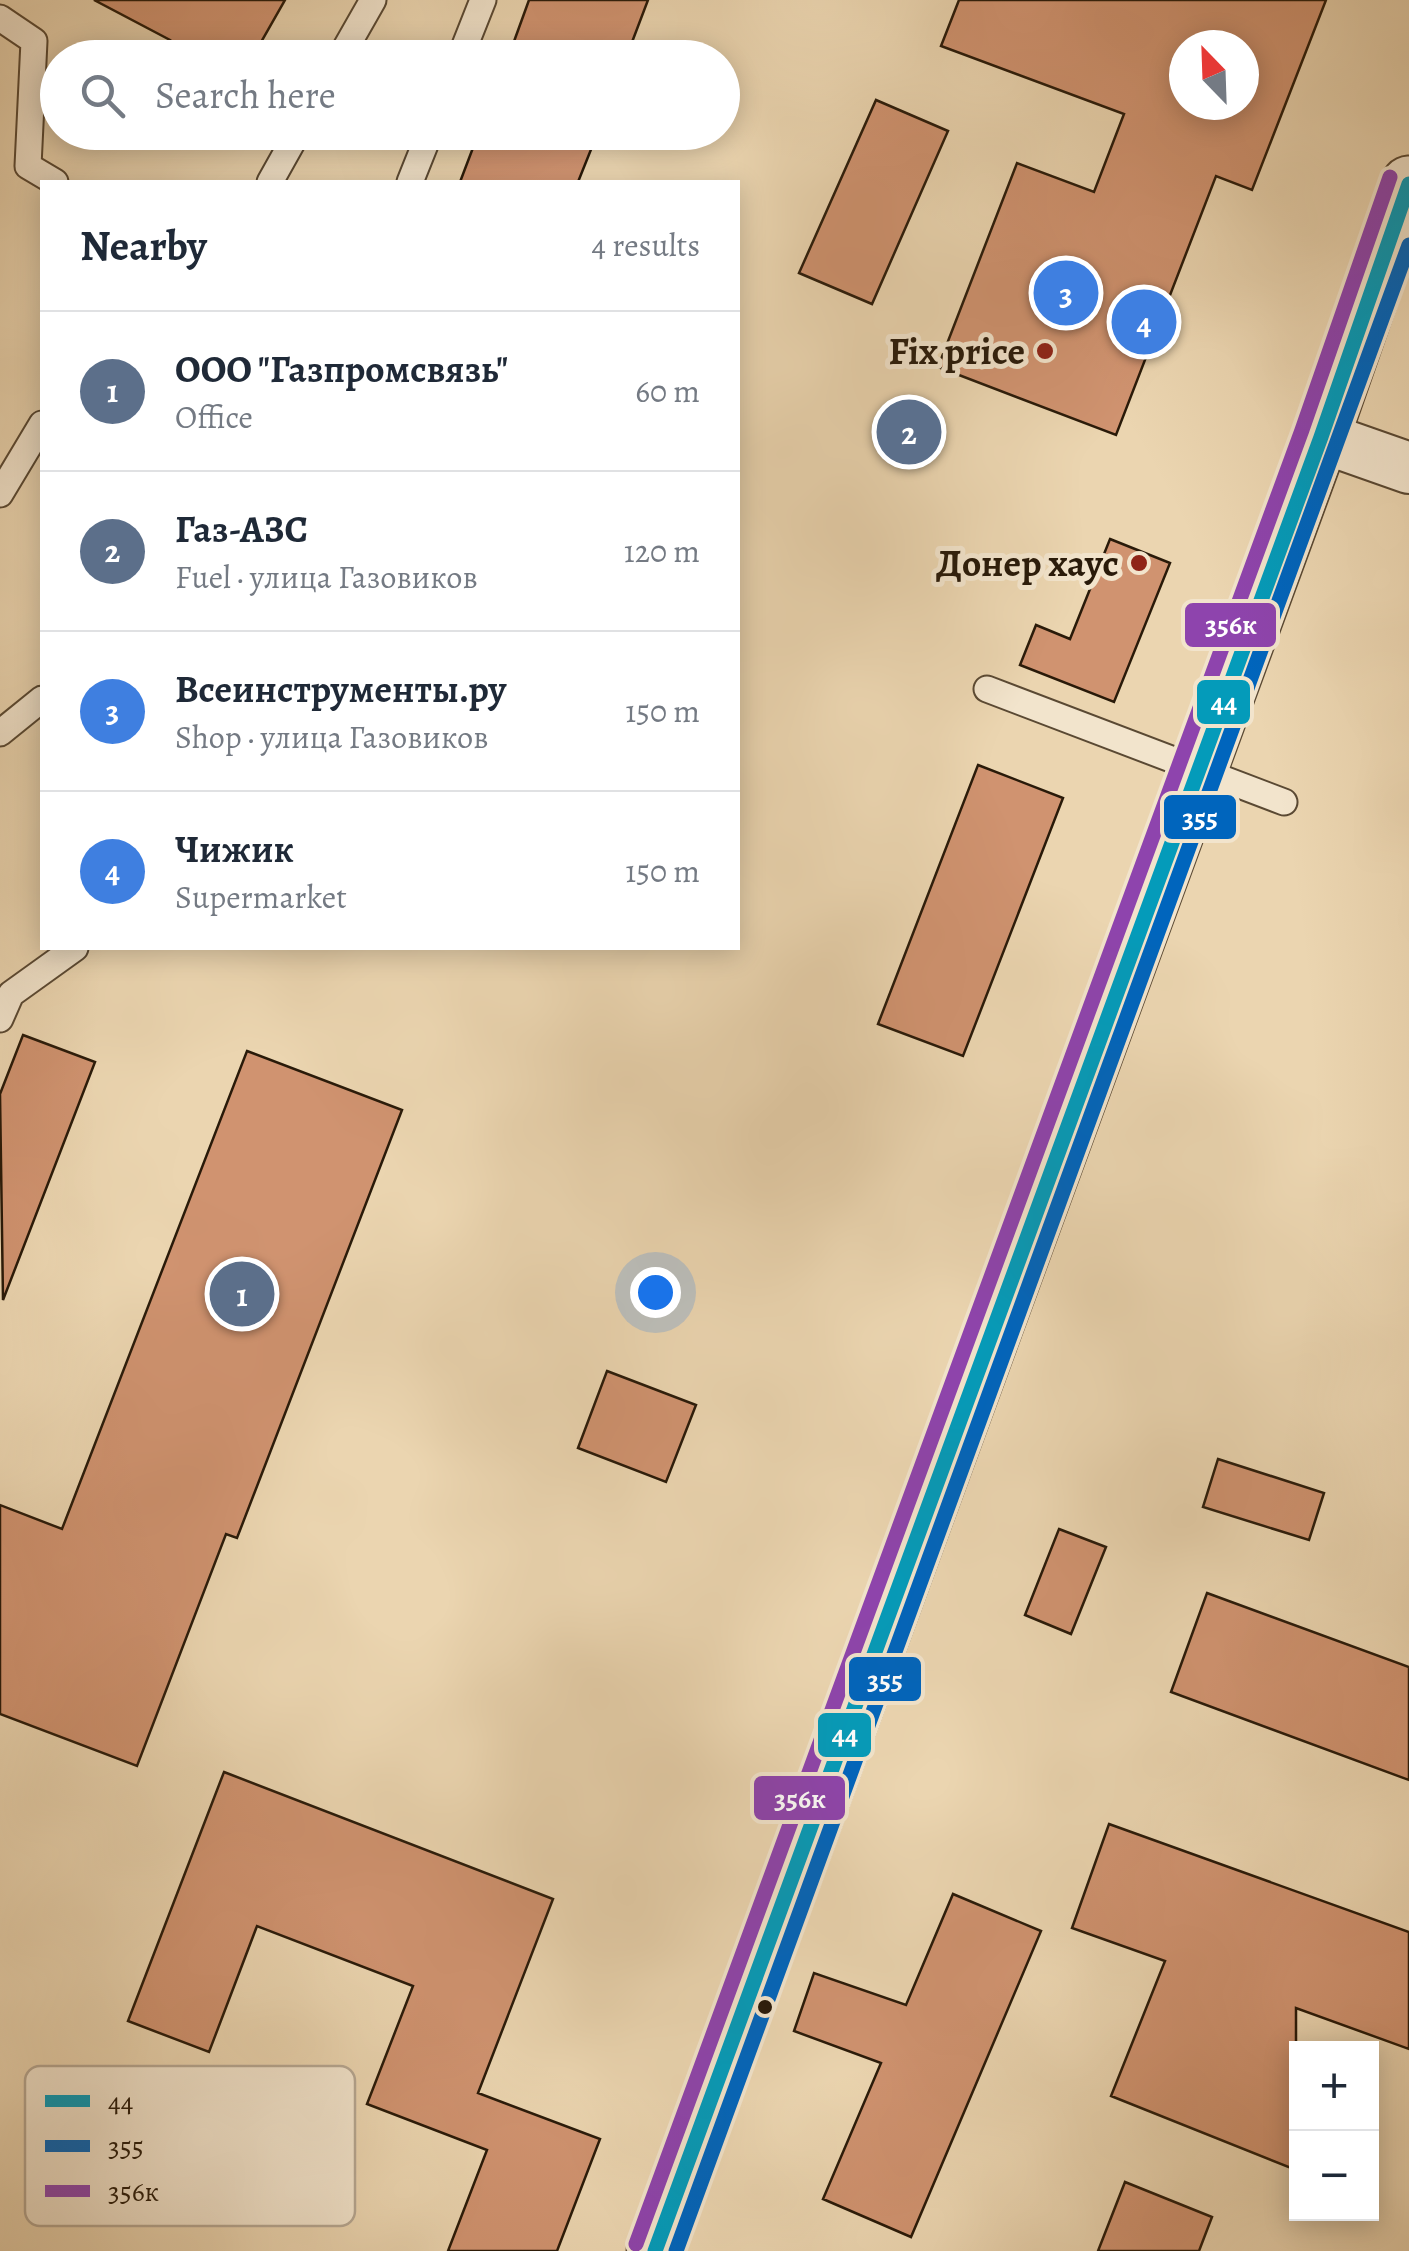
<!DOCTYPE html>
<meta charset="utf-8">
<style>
:root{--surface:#fff;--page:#f6f6f7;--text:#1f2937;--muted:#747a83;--line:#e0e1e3;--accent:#2563eb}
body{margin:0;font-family:Alegreya,serif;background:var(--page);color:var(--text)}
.controls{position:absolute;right:30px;bottom:30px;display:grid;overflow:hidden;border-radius:0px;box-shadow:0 5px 25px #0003}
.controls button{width:90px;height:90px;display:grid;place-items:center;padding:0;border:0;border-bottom:2px solid var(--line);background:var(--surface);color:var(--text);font:50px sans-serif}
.compass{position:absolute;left:1169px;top:30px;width:90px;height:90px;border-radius:50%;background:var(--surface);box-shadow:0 5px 25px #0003;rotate:337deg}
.you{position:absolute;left:655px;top:1292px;width:35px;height:35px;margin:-25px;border:8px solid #fff;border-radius:50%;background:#1a73e8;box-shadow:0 0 0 15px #1a73e833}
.badge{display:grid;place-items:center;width:65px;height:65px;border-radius:50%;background:var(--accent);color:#fff;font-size:32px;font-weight:700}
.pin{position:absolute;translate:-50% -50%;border:5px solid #fff;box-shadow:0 2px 10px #0006}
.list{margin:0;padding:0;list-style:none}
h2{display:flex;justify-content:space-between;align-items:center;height:130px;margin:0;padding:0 40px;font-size:42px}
h2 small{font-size:32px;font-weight:400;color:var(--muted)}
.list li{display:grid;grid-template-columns:65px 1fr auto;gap:30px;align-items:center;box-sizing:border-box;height:160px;padding:0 40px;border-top:2px solid var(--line)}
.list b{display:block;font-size:38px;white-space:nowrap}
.list p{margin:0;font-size:32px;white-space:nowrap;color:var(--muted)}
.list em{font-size:32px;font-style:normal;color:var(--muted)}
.icon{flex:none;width:55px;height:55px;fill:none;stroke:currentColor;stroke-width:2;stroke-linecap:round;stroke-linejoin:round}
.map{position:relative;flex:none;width:1409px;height:2251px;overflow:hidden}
.search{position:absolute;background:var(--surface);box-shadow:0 5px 25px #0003;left:40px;top:40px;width:700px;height:110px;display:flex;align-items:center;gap:25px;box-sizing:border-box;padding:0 35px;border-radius:55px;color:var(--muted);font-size:38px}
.panel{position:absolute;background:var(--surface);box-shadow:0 5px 25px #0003;left:40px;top:180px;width:700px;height:770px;border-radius:0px}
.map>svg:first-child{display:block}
.building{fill:#d09370;stroke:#291a09;stroke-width:2.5;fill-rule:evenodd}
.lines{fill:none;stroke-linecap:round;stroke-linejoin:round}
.service-casing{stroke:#5a4933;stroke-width:29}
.minor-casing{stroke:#5a4933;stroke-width:54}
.tertiary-casing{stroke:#5a4933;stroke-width:59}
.service{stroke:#f2e4cc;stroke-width:25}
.minor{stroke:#f2e4cc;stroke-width:50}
.tertiary{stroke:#f2e4cc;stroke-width:55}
.bus-1-casing{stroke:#f2e4cc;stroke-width:22}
.bus-2-casing{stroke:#f2e4cc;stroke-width:22}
.bus-3-casing{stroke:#f2e4cc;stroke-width:22}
.bus-1{stroke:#049bba;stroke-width:15}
.bus-2{stroke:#0065bd;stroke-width:15}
.bus-3{stroke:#8e44ad;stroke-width:15}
.poi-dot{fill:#8f2418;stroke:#f2e4cc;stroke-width:4}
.bus-dot{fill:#291a09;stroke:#f2e4cc;stroke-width:4}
.labels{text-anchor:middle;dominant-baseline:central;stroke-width:10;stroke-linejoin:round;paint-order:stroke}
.poi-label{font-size:38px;font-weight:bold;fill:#291a09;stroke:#f2e4cc;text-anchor:end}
.key{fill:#f2e4cc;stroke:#b6a792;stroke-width:2.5}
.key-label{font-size:28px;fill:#291a09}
.line-badge{stroke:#f2e4cc;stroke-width:4}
.badge-label{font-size:28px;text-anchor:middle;font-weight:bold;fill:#fff}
</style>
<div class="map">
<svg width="1409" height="2251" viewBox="0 0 1409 2251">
<rect width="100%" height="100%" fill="#ebd5b0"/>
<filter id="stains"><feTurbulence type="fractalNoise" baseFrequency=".002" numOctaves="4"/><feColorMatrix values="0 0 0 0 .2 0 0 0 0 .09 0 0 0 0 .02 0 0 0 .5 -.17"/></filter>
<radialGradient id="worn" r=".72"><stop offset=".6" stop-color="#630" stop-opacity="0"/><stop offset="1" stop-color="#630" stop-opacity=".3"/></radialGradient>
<path class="building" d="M94,0H285L252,58H161L170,40Z
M529,0H648L626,58H508Z
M959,0H1326L1252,190L1216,176L1116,435L938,367L1017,163L1094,192L1124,114L941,46ZM1184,45H1244V105H1184Z
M876,100L948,131L872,304L799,273Z
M479,132H598L578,182H460Z
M1110,539L1170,563L1114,702L1020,665L1036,625L1070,639Z
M978,765L1063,798L963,1056L878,1024Z
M23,1035L95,1062L3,1300L0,1094Z
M247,1051L402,1110L237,1538L226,1534L137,1766L0,1714V1505L62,1529Z
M607,1371L696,1405L666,1482L578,1448Z
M1218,1459L1324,1493L1309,1540L1203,1507Z
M1059,1529L1106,1547L1071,1634L1025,1615Z
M1207,1593L1409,1667V1780L1171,1692Z
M224,1772L553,1899L478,2093L600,2139L557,2251H448L487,2150L367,2104L413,1986L257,1926L209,2052L128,2021Z
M1109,1824L1409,1932V2049L1296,2008V2170L1111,2096L1165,1961L1072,1928Z
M953,1894L1041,1931L911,2237L823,2199L881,2063L794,2031L814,1973L906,2005Z
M1125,2182L1212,2217L1199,2251H1098Z"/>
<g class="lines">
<defs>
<path id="service" d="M0,18L34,41L28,166L55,182
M340,58L373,0
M460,58L483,0
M270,182L298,132
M410,182L430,132
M0,494L42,424
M987,689L1284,802
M0,733L42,699
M0,1019L11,994L75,948"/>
<path id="minor" d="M1321,437L1409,468"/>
<path id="tertiary" d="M655,2251L1321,437L1409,184"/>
</defs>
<use href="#service" class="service-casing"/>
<use href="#minor" class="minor-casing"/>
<use href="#tertiary" class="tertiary-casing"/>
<use href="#service" class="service"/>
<use href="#minor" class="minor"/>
<use href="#tertiary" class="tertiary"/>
<defs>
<path id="bus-1" d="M655,2251L1321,437L1409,184"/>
<path id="bus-2" d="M676,2251L1409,245"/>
<path id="bus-3" d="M636,2244L1302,430L1390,177"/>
</defs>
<use href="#bus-1" class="bus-1-casing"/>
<use href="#bus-2" class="bus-2-casing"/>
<use href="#bus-3" class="bus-3-casing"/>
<use href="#bus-1" class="bus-1"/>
<use href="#bus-2" class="bus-2"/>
<use href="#bus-3" class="bus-3"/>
</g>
<g class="poi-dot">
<circle cx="1045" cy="351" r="10"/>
<circle cx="1139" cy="563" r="10"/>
</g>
<circle class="bus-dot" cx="765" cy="2007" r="9"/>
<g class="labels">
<g class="poi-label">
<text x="1025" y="351">Fix price</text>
<text x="1119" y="563">Донер хаус</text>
</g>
</g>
<rect x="25" y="2066" width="330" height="160" rx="15" class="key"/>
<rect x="45" y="2095" width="45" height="12" fill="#049bba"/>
<rect x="45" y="2140" width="45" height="12" fill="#0065bd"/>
<rect x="45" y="2185" width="45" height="12" fill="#8e44ad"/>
<g class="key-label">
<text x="108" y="2111">44</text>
<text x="108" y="2156">355</text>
<text x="108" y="2201">356к</text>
</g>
<g class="line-badge">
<rect x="1183" y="601" width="95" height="48" rx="10" fill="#8e44ad"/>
<rect x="1195" y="678" width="57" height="48" rx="10" fill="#049bba"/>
<rect x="1162" y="793" width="76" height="48" rx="10" fill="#0065bd"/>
<rect x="847" y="1655" width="76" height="48" rx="10" fill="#0065bd"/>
<rect x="816" y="1711" width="57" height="48" rx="10" fill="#049bba"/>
<rect x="752" y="1774" width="95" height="48" rx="10" fill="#8e44ad"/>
</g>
<g class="badge-label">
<text x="1231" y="634">356к</text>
<text x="1224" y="712">44</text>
<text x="1200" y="827">355</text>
<text x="885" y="1689">355</text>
<text x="845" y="1744">44</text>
<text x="800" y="1808">356к</text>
</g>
<rect width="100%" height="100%" filter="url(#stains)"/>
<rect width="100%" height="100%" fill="url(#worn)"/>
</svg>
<div class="controls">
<button>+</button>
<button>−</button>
</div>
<svg class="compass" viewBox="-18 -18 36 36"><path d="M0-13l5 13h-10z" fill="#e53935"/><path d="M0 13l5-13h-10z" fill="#747a83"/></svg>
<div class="you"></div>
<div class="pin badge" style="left:242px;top:1294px;background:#5c6f8a">1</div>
<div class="pin badge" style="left:909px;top:432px;background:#5c6f8a">2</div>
<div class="pin badge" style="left:1066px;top:293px;background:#3f7fe0">3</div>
<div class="pin badge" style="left:1144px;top:322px;background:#3f7fe0">4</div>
<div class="search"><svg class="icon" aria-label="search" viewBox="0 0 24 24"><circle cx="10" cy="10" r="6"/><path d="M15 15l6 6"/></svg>Search here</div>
<section class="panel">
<h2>Nearby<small>4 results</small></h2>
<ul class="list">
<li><span class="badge" style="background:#5c6f8a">1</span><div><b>ООО &quot;Газпромсвязь&quot;</b><p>Office</p></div><em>60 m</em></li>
<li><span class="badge" style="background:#5c6f8a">2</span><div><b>Газ-АЗС</b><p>Fuel · улица Газовиков</p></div><em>120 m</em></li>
<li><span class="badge" style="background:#3f7fe0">3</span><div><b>Всеинструменты.ру</b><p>Shop · улица Газовиков</p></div><em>150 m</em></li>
<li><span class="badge" style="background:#3f7fe0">4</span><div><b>Чижик</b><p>Supermarket</p></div><em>150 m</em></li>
</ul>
</section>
</div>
